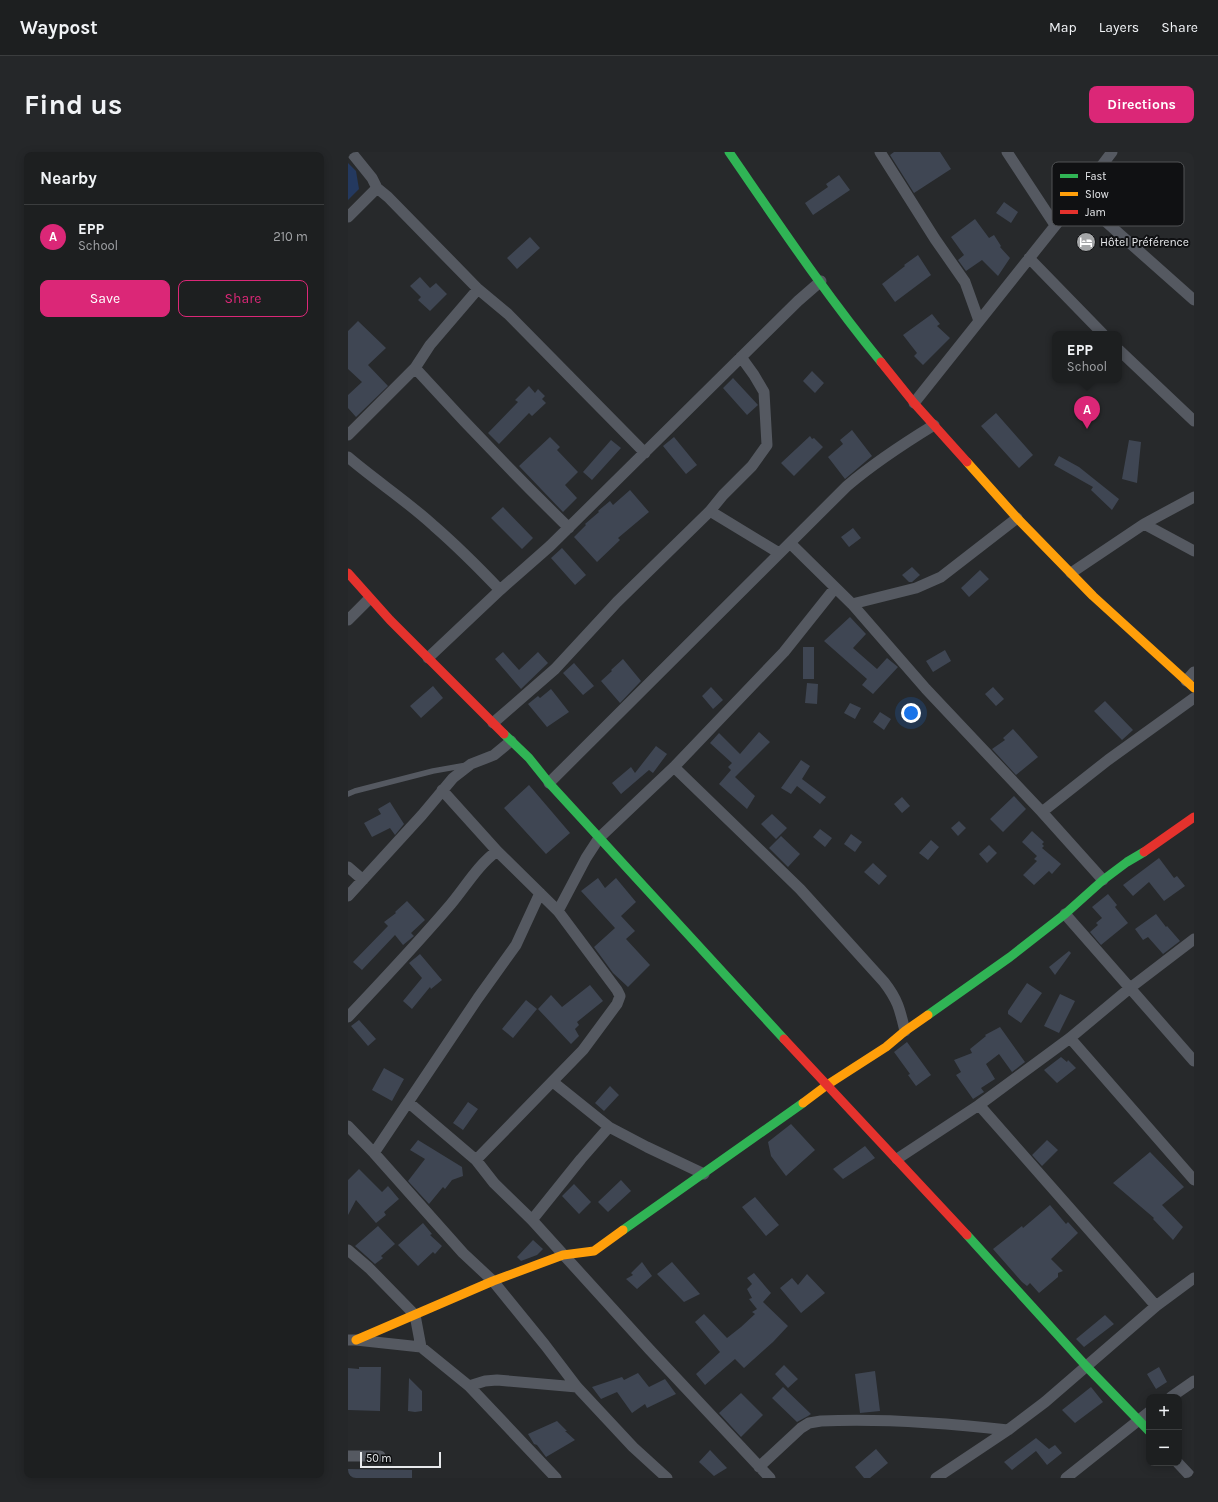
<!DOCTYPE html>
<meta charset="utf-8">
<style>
:root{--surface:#1d1f20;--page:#252729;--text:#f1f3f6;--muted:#a0a2a5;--line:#3b3d3e;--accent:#db2777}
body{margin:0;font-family:Karla,sans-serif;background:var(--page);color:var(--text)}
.controls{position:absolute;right:12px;bottom:12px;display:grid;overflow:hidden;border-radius:8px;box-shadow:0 2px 10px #0003}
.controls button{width:36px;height:36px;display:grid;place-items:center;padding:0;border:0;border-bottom:1px solid var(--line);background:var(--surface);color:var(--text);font:20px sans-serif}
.scale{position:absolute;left:12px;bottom:10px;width:81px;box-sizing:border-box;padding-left:4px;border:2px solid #e7e9ec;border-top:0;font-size:11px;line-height:14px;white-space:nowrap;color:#e7e9ec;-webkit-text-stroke:3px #101113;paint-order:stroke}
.you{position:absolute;left:563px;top:561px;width:14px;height:14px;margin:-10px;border:3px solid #fff;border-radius:50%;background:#1a73e8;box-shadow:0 0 0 6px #1a73e833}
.badge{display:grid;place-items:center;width:26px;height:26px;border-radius:50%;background:var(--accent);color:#fff;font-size:13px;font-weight:700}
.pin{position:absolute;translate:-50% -33px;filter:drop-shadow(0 1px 2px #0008)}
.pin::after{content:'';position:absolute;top:21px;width:14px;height:12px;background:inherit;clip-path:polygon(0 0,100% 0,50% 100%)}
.popup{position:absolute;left:704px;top:179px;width:70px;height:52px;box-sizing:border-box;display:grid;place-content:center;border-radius:8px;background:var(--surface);filter:drop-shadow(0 1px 3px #0005);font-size:13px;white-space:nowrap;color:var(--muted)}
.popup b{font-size:15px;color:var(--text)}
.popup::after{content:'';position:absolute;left:50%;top:100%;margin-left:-8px;border:8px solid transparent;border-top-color:var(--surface)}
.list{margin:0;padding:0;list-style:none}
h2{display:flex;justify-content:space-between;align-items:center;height:52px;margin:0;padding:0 16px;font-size:17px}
h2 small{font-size:13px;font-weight:400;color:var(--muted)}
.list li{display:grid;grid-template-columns:26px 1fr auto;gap:12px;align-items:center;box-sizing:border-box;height:64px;padding:0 16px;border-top:1px solid var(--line)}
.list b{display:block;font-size:15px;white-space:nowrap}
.list p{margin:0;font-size:13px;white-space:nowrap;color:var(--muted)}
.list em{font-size:13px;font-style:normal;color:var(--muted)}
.actions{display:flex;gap:8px;padding:12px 16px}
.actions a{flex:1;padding:9px 0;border:1px solid var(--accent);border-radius:8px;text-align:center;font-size:14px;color:var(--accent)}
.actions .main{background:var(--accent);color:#fff}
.map{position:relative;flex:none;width:846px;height:1326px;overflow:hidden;border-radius:8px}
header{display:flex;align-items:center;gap:24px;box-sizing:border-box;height:56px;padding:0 20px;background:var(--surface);border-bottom:1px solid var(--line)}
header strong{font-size:19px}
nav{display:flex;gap:22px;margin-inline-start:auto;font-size:14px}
.intro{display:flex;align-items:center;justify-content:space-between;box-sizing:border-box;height:96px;padding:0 24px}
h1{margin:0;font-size:28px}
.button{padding:10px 18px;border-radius:8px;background:var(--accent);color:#fff;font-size:14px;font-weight:700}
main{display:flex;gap:24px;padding:0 24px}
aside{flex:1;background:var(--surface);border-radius:8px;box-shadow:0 2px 10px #0003}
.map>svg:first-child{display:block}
.green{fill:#24395f}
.building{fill:#3f4653}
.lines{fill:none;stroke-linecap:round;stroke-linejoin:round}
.lane{stroke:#555961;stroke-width:5.5}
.street{stroke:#555961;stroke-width:11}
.fast{stroke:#30b455;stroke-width:9}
.slow{stroke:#ff9f0a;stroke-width:9}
.jam{stroke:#e5322d;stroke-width:9}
.labels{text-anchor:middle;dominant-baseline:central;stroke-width:4;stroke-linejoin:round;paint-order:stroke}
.poi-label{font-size:12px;fill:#e7e9ec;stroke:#101113;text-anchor:start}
.key{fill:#101113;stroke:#505254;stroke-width:1}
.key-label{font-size:11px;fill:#e7e9ec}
</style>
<header>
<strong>Waypost</strong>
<nav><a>Map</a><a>Layers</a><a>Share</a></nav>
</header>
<div class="intro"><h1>Find us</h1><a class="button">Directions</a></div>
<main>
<aside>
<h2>Nearby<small></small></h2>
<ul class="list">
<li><span class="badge">A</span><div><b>EPP</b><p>School</p></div><em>210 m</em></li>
</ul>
<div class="actions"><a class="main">Save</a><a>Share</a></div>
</aside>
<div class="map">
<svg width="846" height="1326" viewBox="0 0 846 1326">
<rect width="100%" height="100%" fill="#27292b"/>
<path class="green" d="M0,11L8,19L11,37L0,48Z"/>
<path class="building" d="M546,0H592L603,17L566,41L542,3Z
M491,23L502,38L465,63L457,51L480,35L478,32Z
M656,50L670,60L663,71L648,61Z
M627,67L641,86L646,83L653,94L652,95L662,106L650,124L634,108L618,119L610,108L616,103L603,85Z
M182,85L192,96L169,117L159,106Z
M570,103L583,123L547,150L534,132L557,114L556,113Z
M72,125L82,136L88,131L99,142L82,159L70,148L73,145L62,134Z
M584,162L592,172L589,174L602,186L575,213L566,204L569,201L555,183Z
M10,169L38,196L20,213L40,234L8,265L0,256V243L14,230L0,217V179Z
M464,219L476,231L467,241L455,229Z
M385,226L410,253L399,263L375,236Z
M181,234L187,241L190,237L197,244L194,247L198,251L184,264L181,261L151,292L140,281L170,250L167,248Z
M648,261L685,303L671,316L633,274Z
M504,278L524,304L497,327L480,305L495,292L492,288Z
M462,284L464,287L466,286L475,295L446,324L433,311Z
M202,285L212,295L209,298L230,320L217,333L229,346L215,360L171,314Z
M326,285L349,313L338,322L315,294Z
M263,288L273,296L244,328L235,320Z
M781,288L793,290L789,331L774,327Z
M711,304L731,315L771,347L764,358L743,338L745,335L706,313Z
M282,338L301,360L270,386L272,388L249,410L226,385L238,373L237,372L251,360L250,359L262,349L265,353Z
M155,355L185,386L174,397L143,366Z
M505,376L513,386L501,395L493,385Z
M214,396L238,423L227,433L203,406Z
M564,415L572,423L564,430H561L554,423Z
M632,418L641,427L621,445L613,436Z
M502,465L518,482L505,496L529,517L539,506L550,515L525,542L514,533L519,527L476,489Z
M455,495H466V527H455Z
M597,498L603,509L585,520L578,509Z
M155,500L171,518L190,500L200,511L173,537L147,507Z
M275,507L293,529L272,551L253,529L264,519L263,518Z
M226,511L246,534L235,543L215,521Z
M459,531L470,532L469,552L457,551Z
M85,534L95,546L73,566L62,554Z
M363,535L375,548L365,557L354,544Z
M645,535L656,547L648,554L637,542Z
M203,537L221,560L199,575L180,552L190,544L192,546Z
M757,549L785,578L774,588L746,559Z
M502,551L513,556L507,567L496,561Z
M532,560L543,567L536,578L525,570Z
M665,577L690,605L668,623L644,597L657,588L655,586Z
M411,580L422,590L387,625L407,644L399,657L371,632L383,618L380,615L384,611L362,591L371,581L392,602Z
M308,594L319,602L305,621L301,618L273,642L264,631L283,615L287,621Z
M453,608L462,614L454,627L478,645L472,652L449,634L443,642L433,636Z
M181,633L222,681L198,702L156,656Z
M666,644L678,657L655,680L642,667Z
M554,645L562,654L554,661L546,652Z
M42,650L56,672L47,683L42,676L24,685L16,671L33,662L30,657Z
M424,662L439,676L428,687L413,672Z
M611,669L618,676L610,684L603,676Z
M472,677L484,686L477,695L465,685Z
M684,679L696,690L694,692L696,694L694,696L713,712L704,722L701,719L686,733L675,723L689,709L686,707L689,704L674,690Z
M503,682L514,690L507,700L496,692Z
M433,684L452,702L440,715L421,696Z
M583,688L591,695L580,708L571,701Z
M641,693L649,701L639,711L631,702Z
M811,706L826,726L829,724L837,734L816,749L801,730L785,744L775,733Z
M525,711L539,724L531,733L516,720Z
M250,726L257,736L268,726L288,750L273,764L287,779L278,787L302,813L280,835L265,821L246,795L267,776L233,739Z
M760,742L769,753L767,755L780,771L753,793L742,780L750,773L748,771L754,766L744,755Z
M59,749L77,768L63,781L66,784L55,793L47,783L14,818L5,810L40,774L36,770L48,761L47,760Z
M808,762L818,775L819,774L832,789L815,802L800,785L795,788L787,777Z
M721,799L723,801L707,823L701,815Z
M72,802L94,828L83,837L82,835L64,857L55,849L74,826L61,811Z
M679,831L694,841L673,871L660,862V859Z
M242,833L255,849L229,870L231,873L227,877L231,884L223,892L190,857L203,843L214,855Z
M712,842L727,849L711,881L696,874Z
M178,848L189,857L165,886L154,877Z
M11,868L28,887L20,894L3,874Z
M652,875L677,910L664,920L651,902L638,912L647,927L633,936L636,940L625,947L608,923L613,920L606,908L624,901L622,897L638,884L637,883Z
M559,890L583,923L568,934L560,923L562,922L546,900Z
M713,905L719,910L720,908L728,916L709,931L696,918Z
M36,916L56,927L44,949L24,938Z
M262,934L271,943L256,959L247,951Z
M120,950L130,957L115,978L105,971Z
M443,972L467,998L438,1024L423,1004L420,990Z
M70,988L114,1015L115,1024L104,1028L97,1037L95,1035L81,1052L60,1029L77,1007L62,998Z
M699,988L710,998L694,1014L684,1003Z
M517,994L527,1006L495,1027L485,1017Z
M802,1000L836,1035L814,1053L835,1075L825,1088L805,1067L806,1066L765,1031Z
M11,1017L34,1040L40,1034L51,1047L36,1060L38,1063L28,1071L8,1048L0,1063V1028Z
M273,1028L283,1039L260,1060L250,1050Z
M226,1032L243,1050L231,1062L214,1044Z
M407,1045L431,1073L418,1084L394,1055Z
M702,1053L718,1072L720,1070L730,1081L703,1107L715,1119L710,1121V1125L691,1141L682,1131L679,1134L674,1130L645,1097L674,1074L675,1076Z
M75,1071L84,1082L82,1083L94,1094L87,1102L85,1100L70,1114L50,1093Z
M30,1074L47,1092L33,1104L35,1106L27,1112L7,1094Z
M185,1088L195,1097L189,1103L173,1109L169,1105Z
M294,1110L304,1124L289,1137L278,1127L285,1123L283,1121Z
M324,1110L352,1142L336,1150L309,1122Z
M406,1121L423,1141L415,1150L440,1174L425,1190L396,1216L387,1207L357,1233L348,1222L372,1200L347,1170L356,1162L379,1186L393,1175L407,1162L404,1160L409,1157L401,1147L404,1146L399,1137L404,1132L399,1126Z
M459,1122L477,1141L453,1161L432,1136L444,1126L450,1133Z
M757,1163L766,1172L736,1195L728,1187Z
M436,1213L450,1227L440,1236L427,1222Z
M11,1215H33L32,1259L0,1258V1216L11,1217Z
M811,1215L819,1230L808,1237L799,1222Z
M527,1219L532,1259L512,1261L507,1222Z
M290,1221L301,1235L317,1227L328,1242L299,1256L297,1252L284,1261L269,1240L253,1247L244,1235L274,1225L276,1228Z
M61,1226L74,1239V1259L67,1260L60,1259Z
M435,1235L463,1262L460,1264L449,1270L424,1246Z
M743,1235L755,1250L727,1271L714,1258Z
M393,1241L415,1263L393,1285L371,1261Z
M209,1269L219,1279H217L227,1288L198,1305L189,1293L186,1292L180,1282Z
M688,1286L701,1297L707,1293L714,1301L699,1313L688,1299L664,1318L656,1310Z
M528,1297L540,1311L522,1326H516L507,1315Z
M362,1298L379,1316L366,1324L351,1310Z
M0,1317L64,1318V1326H0Z"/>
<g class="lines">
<path class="lane" d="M0,642L7,639L85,619L119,613"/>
<path class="street" d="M3,0L24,26L29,36L40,45L130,137L160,162L297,301
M532,0L587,87L617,130L631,169
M659,0L707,73
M730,45L846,148
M0,65L29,36
M681,106L755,182
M771,198L846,269
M67,216C117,271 168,324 221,376
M566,251L730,45L764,0
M0,283L67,216L82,193L130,137
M0,305C28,329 59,349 86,374C109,394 131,416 152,438
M362,359L431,401
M796,372L846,399
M442,391L504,452L578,537L694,660L755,728
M723,421L796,372L846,345
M504,452L568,436L593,425L669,366
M0,468L21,447
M80,506L152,438L202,394L450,149L473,129
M838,529L846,520
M145,571L207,517L269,450L362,359L375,343L404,314L419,293L416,240L406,223L393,205
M326,615L452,737L536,830C550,848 552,858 557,879
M201,631L499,334C526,311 555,292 586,273
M94,638L149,699L210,759L269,838L272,844L269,852L235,898L128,1008
M694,660L760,608L846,546
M0,715L15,728
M0,744L74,663L105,626L123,612L146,603L163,589
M210,759L238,706L251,686L326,615L436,500L487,436
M717,762L846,909
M0,865C35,828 70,791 103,752C118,734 130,713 149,699
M722,886L846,1028
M205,930L261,975L299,995L356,1022
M60,950L128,1008L146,1031L184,1068L302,1198L422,1326
M631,953L808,1154
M0,974L26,1001L115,1101L145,1129L197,1193L229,1235L285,1295L319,1326
M26,1001L130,846L168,793L192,741
M549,1007L631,953L722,886L782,836L846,787
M184,1068L233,1007L261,975
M0,1098L21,1116L67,1163L73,1195
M0,1188H8L73,1195L121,1234L208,1326
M121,1234L137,1229L149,1228L229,1235
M823,1245L846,1229
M0,1304H32
M830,1311L844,1326
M411,1315L453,1276L461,1271L473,1269C536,1266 598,1271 660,1278
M588,1326L660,1278L697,1250L808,1154L846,1126
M718,1326L801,1260"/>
<path class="fast" d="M381,0C430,71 478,143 533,210
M156,582L181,606L201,631L436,887
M580,863L662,805L717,762L755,728L779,710L796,700
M275,1078L455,951
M619,1083L738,1214L801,1279"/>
<path class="slow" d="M619,310L669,366L745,444L846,536
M455,951L479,933L538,895L557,879L580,863
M8,1188L145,1129L215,1103L246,1099L275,1078"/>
<path class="jam" d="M533,210L566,251L619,310
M0,421L42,468L156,582
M796,700L846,665
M436,887L619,1083"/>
</g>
<defs>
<symbol id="hotel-disc" viewBox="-11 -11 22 22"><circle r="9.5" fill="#a4a6a8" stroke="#101113"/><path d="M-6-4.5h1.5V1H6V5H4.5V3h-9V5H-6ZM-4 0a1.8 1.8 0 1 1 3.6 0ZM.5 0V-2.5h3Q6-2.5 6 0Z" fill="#fff"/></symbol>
</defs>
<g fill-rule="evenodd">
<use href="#hotel-disc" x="727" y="79" width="22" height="22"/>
</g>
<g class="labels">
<g class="poi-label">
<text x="752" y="90">Hôtel Préférence</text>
</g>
</g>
<rect x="704" y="10" width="132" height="64" rx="6" class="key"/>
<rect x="712" y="22" width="18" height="4" fill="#30b455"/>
<rect x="712" y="40" width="18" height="4" fill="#ff9f0a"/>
<rect x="712" y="58" width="18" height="4" fill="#e5322d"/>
<g class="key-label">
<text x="737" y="28">Fast</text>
<text x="737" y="46">Slow</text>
<text x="737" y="64">Jam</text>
</g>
</svg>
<div class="controls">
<button>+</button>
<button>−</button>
</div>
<div class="scale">50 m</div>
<div class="you"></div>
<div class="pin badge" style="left:739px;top:277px">A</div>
<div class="popup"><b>EPP</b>School</div>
</div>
</main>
